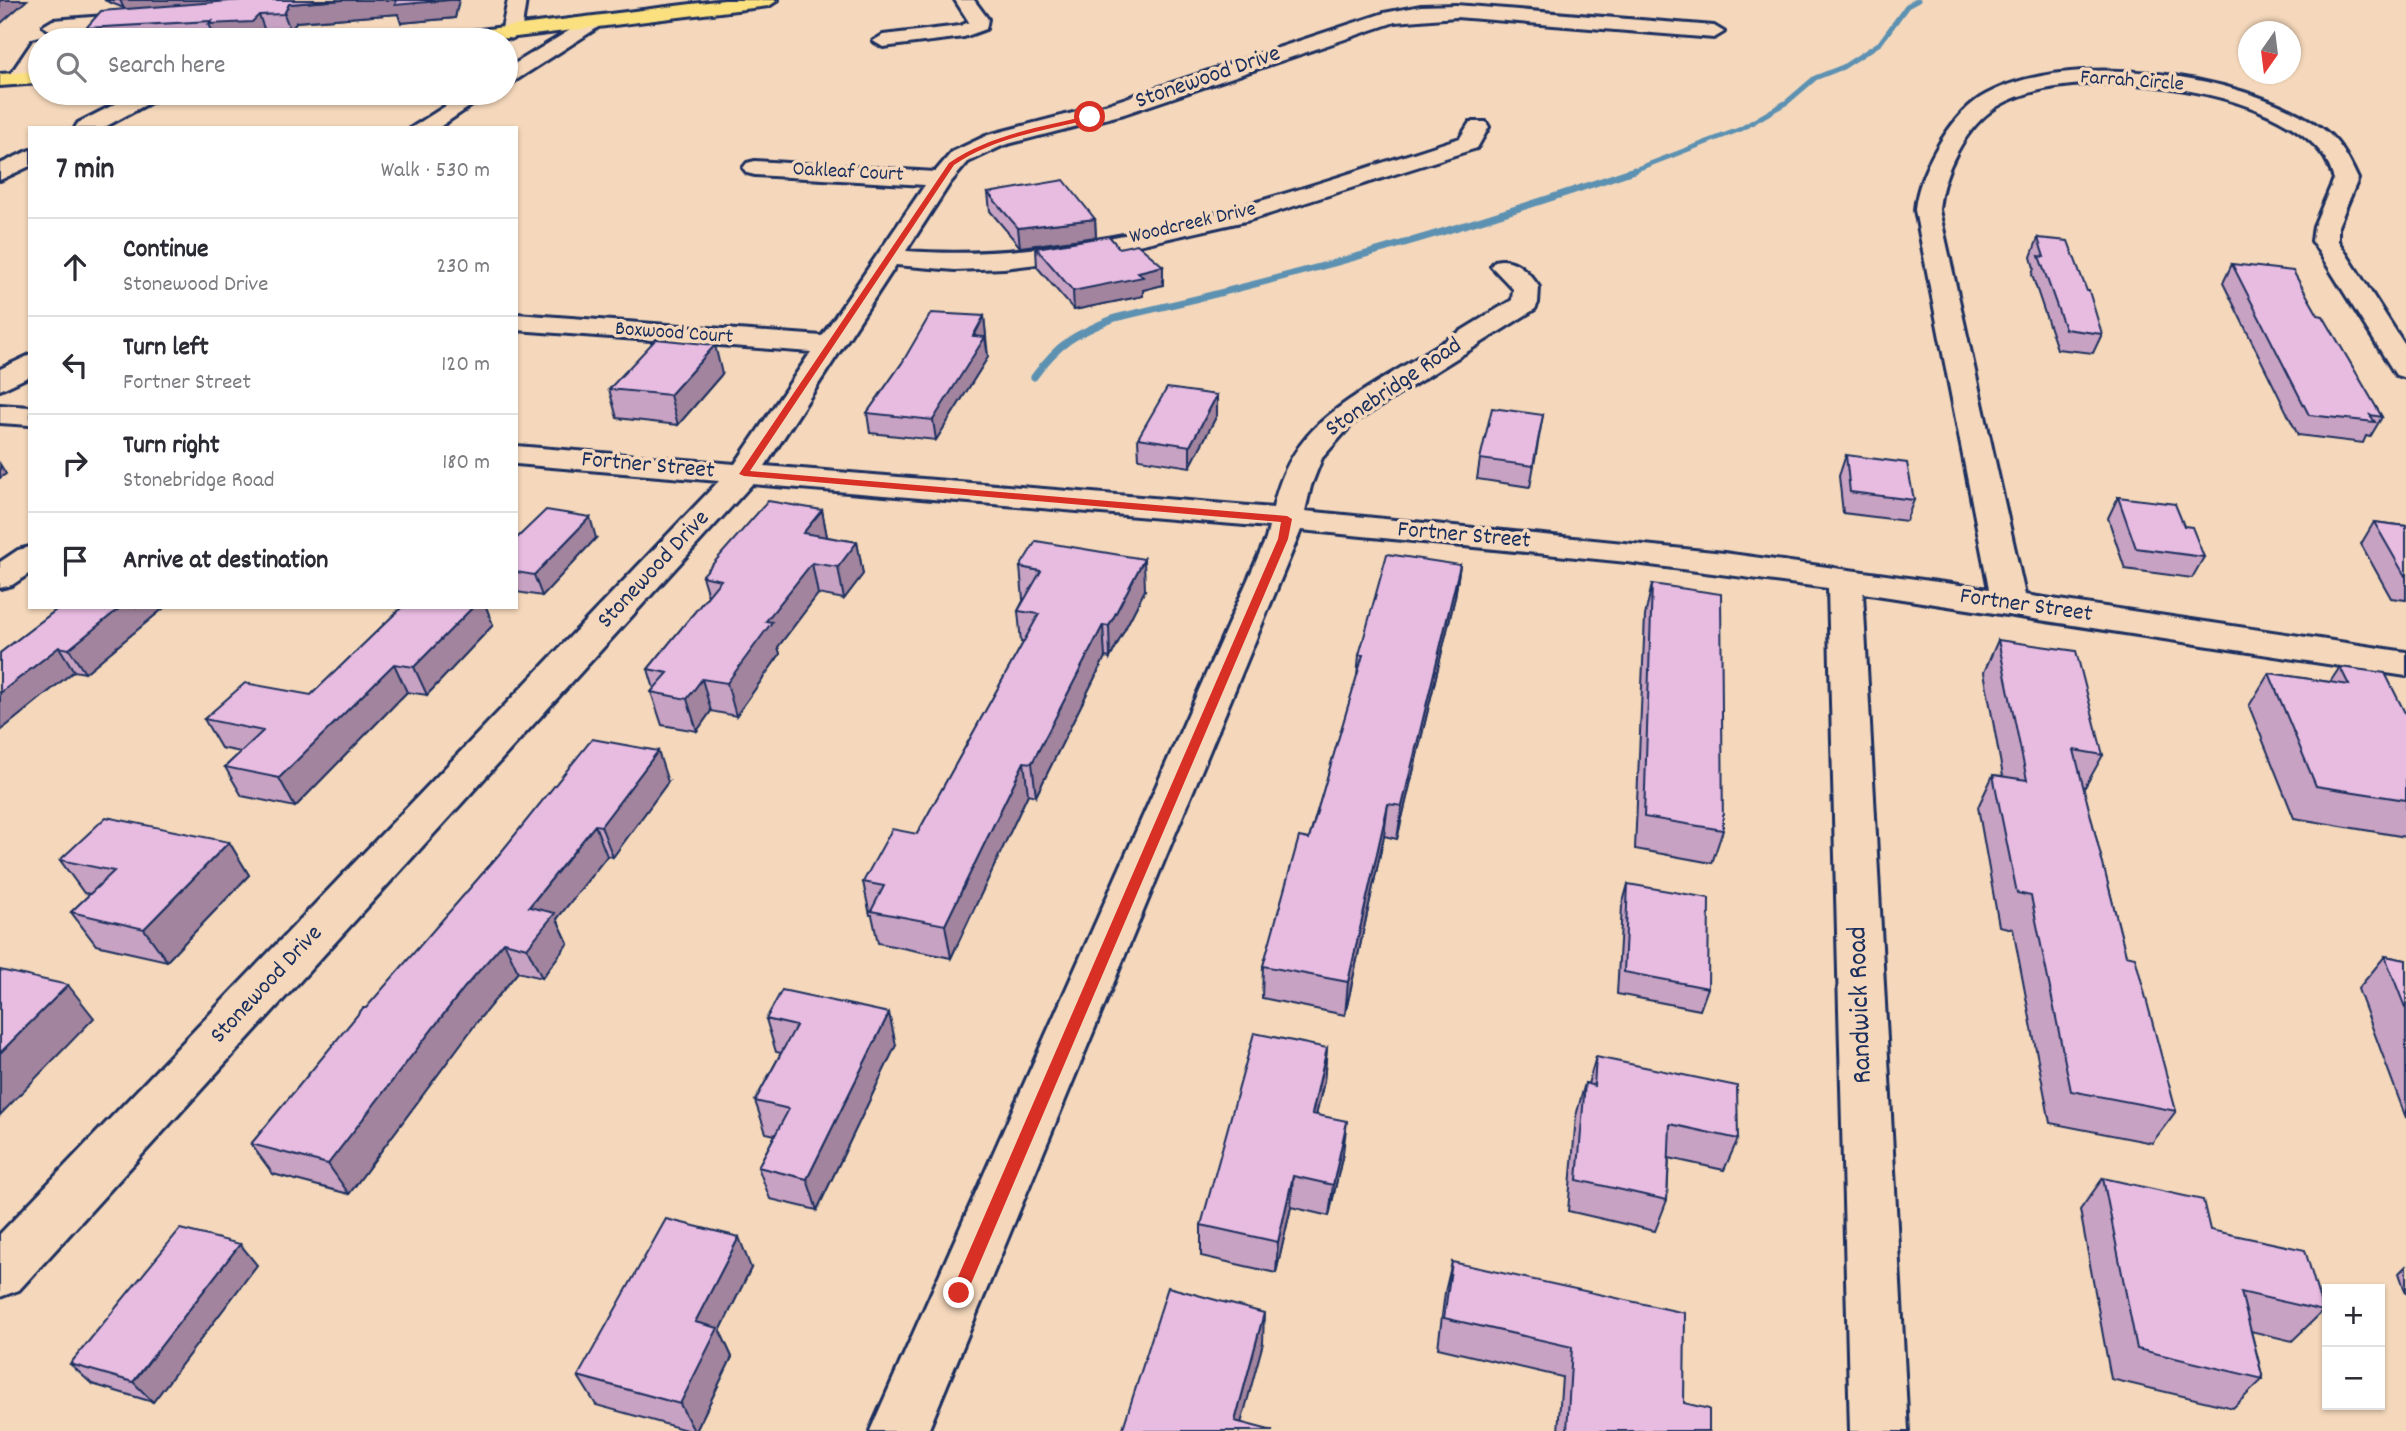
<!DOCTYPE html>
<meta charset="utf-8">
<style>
:root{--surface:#fff;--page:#f2f2f3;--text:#2b2b33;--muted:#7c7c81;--line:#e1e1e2}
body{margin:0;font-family:Dekko,sans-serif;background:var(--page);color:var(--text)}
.controls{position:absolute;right:21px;bottom:21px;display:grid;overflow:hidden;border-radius:0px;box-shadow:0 2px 5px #0004}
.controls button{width:63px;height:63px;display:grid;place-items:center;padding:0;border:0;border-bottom:2px solid var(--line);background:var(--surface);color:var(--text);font:35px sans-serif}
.compass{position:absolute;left:2238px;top:21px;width:63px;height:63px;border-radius:50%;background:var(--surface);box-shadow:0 2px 5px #0004;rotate:194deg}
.stop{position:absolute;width:21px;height:21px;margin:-16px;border:5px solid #d93025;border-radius:50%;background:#fff}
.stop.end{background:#d93025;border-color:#fff;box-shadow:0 2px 7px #0008}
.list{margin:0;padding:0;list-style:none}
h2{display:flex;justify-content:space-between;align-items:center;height:91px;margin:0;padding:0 28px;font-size:30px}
h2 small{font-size:23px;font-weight:400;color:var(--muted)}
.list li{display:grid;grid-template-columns:46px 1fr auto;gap:21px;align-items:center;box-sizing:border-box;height:98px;padding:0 28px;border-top:2px solid var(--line)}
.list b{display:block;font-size:26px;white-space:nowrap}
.list p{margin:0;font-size:23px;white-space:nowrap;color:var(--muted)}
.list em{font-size:23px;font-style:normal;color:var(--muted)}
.icon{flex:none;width:38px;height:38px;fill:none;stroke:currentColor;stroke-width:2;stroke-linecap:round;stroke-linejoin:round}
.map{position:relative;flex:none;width:2406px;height:1431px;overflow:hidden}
.search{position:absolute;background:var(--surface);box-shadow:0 2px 5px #0004;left:28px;top:28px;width:490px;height:77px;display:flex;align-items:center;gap:18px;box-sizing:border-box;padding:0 24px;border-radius:38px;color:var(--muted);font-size:26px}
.panel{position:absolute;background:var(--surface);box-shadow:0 2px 5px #0004;left:28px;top:126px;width:490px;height:483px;border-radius:0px}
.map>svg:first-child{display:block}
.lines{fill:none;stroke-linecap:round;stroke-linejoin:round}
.stream-far1{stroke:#5d91b2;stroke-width:5}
.stream{stroke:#5d91b2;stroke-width:7}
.minor-casing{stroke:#1b2f5e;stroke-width:6}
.major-casing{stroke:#1b2f5e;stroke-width:6}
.minor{fill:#f5d8bb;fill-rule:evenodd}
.major{fill:#fbe080;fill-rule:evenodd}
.wall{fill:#c8a2c2;stroke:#1b2f5e;stroke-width:2}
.shaded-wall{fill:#a2849e;stroke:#1b2f5e;stroke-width:2}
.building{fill:#e8bce1;stroke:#1b2f5e;stroke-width:2}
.route{fill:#d93025}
.labels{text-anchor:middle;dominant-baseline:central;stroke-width:7;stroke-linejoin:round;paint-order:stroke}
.far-street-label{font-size:21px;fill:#1b2f5e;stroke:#f5d8bb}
.street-label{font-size:24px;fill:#1b2f5e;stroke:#f5d8bb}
.near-street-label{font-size:28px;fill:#1b2f5e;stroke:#f5d8bb}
</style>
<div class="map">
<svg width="2406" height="1431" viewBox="0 0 2406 1431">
<rect width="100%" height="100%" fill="#f5d8bb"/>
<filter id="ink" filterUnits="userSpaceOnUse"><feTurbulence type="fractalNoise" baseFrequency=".0143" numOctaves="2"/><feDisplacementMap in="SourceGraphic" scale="14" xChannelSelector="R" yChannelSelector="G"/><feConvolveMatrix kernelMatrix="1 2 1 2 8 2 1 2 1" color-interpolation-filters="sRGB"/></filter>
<g filter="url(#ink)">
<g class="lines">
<path class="stream-far1" d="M1629,172L1741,129L1787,102L1815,78L1843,67L1880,43L1907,6L1918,0"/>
<path class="stream" d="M1034,377C1059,342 1076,334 1115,318C1291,278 1463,229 1634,170"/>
<defs>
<path id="minor" d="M508,0H526L521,33L511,39L501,33Z
M955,0H974L988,19L986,29L964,37L883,47L873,41L883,35L960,26L969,22Z
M1456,5L1714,26L1724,32L1714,38L1456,17L1395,22L1124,114L1004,145L968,162L950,183L906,251C1095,265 1283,194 1460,138L1470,122H1486L1489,127L1477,148L1250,220L1071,260L1004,268L955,270L896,265L765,466L1273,508C1290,430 1339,406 1402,367C1439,345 1475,322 1512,300L1513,289L1491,266L1495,261C1514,256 1529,272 1539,287L1538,303L1535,309L1353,423L1322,458L1311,486L1305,511L1724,553L1989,589L1915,210C1918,173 1949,118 1980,98C2063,47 2239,73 2317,125C2338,138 2348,157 2358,179L2338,226V241L2406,347V378L2396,375L2392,369L2312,241L2314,226L2334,179C2331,171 2328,161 2323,155C2271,84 2070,62 1998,106C1965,126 1942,173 1939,210L2025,595L2406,652V676L1863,593L1908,1431H1850L1828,588L1627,562L1301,530L928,1431H870L1266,539L1269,527L752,484L19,1290L0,1297V1234L719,481L516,464V446L735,464L811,352L516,330V314L822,336L925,185L755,175L747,173L743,168L747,163L755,161L935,172L952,152L988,135L1108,104L1384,13L1421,6Z
M144,13L151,15L153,19L151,23L53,32L43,26L53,20Z
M590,18L597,20L600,24L597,28L513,82L506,84V69Z
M40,39L45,40H40C40,61 37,65 25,82H11L8,78L33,41Z
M137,93H163L160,97L103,128H75L78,123Z
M466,93H490L438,128H411Z
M30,150V166L0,180V164Z
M30,355V376L0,390V369Z
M0,405L30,407V425L0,423Z
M30,547V573L12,585L0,588V562L18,550Z"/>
<path id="major" d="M724,0H778L769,6L492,40H437L447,34Z
M40,71V83L0,86V74Z"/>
</defs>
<use href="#minor" class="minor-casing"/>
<use href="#major" class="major-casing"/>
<use href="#minor" class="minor"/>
<use href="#major" class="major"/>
</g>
<path class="wall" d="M104,0H459L455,18L401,23L398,14L296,22L291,32L266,34L260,40H92L86,28L125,10L124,8Z
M988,193L1095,219L1096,237L1020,247L990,211Z
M2038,238L2102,334L2093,353L2057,349L2032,275L2034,268L2031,257Z
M1036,248H1119L1163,266V285L1143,290V296L1074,310L1037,267Z
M2232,264L2318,315L2382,417L2370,437L2366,436L2363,443L2298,435L2223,283Z
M984,316L988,357L936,440L870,433L867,413L902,363Z
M722,374L678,425L617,418L609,389Z
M1217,395V415L1190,467L1139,459L1138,438Z
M1543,415L1530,487L1477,479L1480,459Z
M1846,455L1914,500L1906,521L1843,513L1839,476Z
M2118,497L2184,526L2204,557L2192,578L2125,569L2108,518Z
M822,510L827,537L857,542L863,574L844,599L818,594L778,647L780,654L736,716L711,711L697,731L662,725L651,692L654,689L648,669L708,596L702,576Z
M2374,522L2406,526V600L2391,598L2361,544Z
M596,538L542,596L516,592V539Z
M1460,565L1455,597L1397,839L1384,836L1345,1015L1262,998L1263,966L1309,839L1357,677L1359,655Z
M1020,567L1145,590L1110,658L1105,657L1036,796L1028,794L951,958L878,943L872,915H870L863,882L917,834L1023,643L1021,642L1018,611L1024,599H1023Z
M1652,584L1723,830L1712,863L1635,849L1645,616Z
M60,607H165L85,673L74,671L0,731V653Z
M402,607H486L493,625L427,695L407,692L295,807L242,796L225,767L241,752L221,748L204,719L311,695Z
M1998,640L2103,755L2085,787H2083L2126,955L2176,1111L2152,1143L2050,1123L2013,929L1999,926L1978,807L1993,775L2003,776L1984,672Z
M2340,667L2406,715V837L2294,818L2249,706L2269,673L2330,682Z
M668,782L613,857L607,856L557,919L568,943L542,978L518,972L480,1018L349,1194L273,1174L251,1144L502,851Z
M229,842L249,875L167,961L96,945L71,912L90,894L84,893L60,860Z
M1628,884L1708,988L1700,1010L1617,994L1622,906Z
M2385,956L2406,960V1118L2358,989Z
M766,1019L896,1045L817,1210L770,1199L758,1167L775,1135L766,1133L755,1101L781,1053L776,1052Z
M1327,1048L1324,1081L1316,1115L1343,1153L1329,1216L1291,1207L1276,1273L1201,1256V1225Z
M1596,1057L1738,1139L1724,1170L1669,1158L1667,1200L1655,1231L1568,1211L1576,1116L1585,1083L1588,1084Z
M2103,1178L2210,1230L2323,1311L2292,1341L2251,1331L2263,1379L2233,1408L2111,1379L2080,1210Z
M1452,1262L1684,1403L1709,1431H1558L1562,1377L1438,1348L1445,1292Z
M257,1265L153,1402L92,1384L70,1364Z
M2406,1266V1294L2399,1273Z
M751,1268L720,1331L732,1357L696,1431H690L596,1405L578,1376Z"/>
<path class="shaded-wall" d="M1,0H27L0,24V1Z
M120,0H267L125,11Z
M342,0H459L455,18L401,23L398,14L296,22L291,32L284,14L289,4Z
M259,15L266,34L260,40H216L209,24Z
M1095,219L1096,237L1020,247L1018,228Z
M1163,266V285L1143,290V296L1074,310L1073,291L1138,272Z
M984,316L986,336L984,339L985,337L988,357L936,440L933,420Z
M715,345L722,374L678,425L670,395Z
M516,358L518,364L516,380Z
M1217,395V415L1190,467V446Z
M0,464L6,474L0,478Z
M822,510L828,542L803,533Z
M590,517L596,538L542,596L534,575Z
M857,542L863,574L844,599L838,567Z
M1144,559L1145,590L1110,658L1109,626Z
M812,563L818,594L778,647L780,654L736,716L727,683L766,621Z
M1460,565L1455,597L1397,839L1402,806Z
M121,607H165L85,673L69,649Z
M473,607H486L493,625L427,695L414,667Z
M1103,625L1105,657L1036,796L1032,763Z
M59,647L74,671L0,731V693Z
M394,664L407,692L295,807L279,778Z
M702,679L711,711L697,731L687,699Z
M658,751L668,782L613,857L601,826Z
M1024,762L1028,794L951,958L945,925Z
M1388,804L1384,836L1345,1015L1348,982Z
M595,825L607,856L557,919L568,943L542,978L527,948L529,907Z
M229,842L249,875L167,961L144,929Z
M504,942L518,972L480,1018L349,1194L328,1164L464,988Z
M68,985L94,1018L0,1115V1053Z
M889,1013L896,1045L817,1210L807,1179Z
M1327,1048L1324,1081L1309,1146L1312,1114Z
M1347,1121L1343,1153L1329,1216L1333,1185Z
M1293,1176L1291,1207L1276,1273L1278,1242Z
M739,1237L751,1268L720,1331L732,1357L696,1431H694L680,1404L695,1322Z
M240,1244L257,1265L153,1402L133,1382Z
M1264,1313L1263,1343L1239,1431L1235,1421Z"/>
<path class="building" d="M243,0H342L289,4L284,14L259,15L252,22L209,24L212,21L86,28L101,11Z
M396,0H450L395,5Z
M1064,180L1095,219L1018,228L988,193Z
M1109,236L1119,248L1137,244L1163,266L1138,272L1143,277L1073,291L1036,248Z
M2038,238L2068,241L2087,291H2089L2102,334L2065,329L2039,256L2044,257Z
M2232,264L2293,271L2318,315L2323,316L2382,417L2370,415L2375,422L2309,415Z
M931,313L984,316L973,336L985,337L933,420L867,413L902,363Z
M656,339L715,345L670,395L609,389Z
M1167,388L1217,395L1190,446L1138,438Z
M1492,408L1543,415L1533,466L1480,459Z
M1846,455L1907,463L1914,500L1850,492Z
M2118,497L2175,504L2184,526L2192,527L2204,557L2136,548Z
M768,501L822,510L803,533L857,542L838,567L812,563L766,621L772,622L727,683L702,679L687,699L651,692L668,673L648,669L721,580L702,576Z
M546,510L590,517L534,575L516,572V539Z
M2374,522L2406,526V576H2405Z
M1036,541L1144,559L1109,626L1103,625L1032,763L1024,762L945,925L871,911L884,886L863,882L892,829L917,834L1039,614L1018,611L1041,571L1020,567Z
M1387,554L1460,565L1402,806L1388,804L1348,982L1263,966L1299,837L1309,839L1363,655H1359Z
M1652,584L1721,594L1723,830L1644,817Z
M60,607H121L69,649L59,647L0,693V653Z
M402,607H473L414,667L394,664L279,778L225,767L263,731L204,719L245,683L311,695Z
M1998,640L2076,651L2103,755L2074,750L2126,955L2135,957L2176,1111L2071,1091L2031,896L2017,893L1993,775L2027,780Z
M2340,667L2385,673L2406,715V800L2316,786L2269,673L2349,685Z
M592,739L658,751L601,826L595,825L529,907L555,913L527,948L504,942L464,988L328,1164L251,1144L363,1008H366L502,851Z
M106,817L229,842L144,929L71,912L114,871L60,860Z
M1628,884L1709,898L1708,988L1624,972Z
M2385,956L2406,960V1010Z
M0,970L68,985L0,1053Z
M782,990L889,1013L807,1179L758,1167L789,1109L755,1101L796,1026L766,1019Z
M1254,1033L1327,1048L1312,1114L1347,1121L1333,1185L1293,1176L1278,1242L1201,1225Z
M1596,1057L1737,1086L1738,1139L1670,1124L1667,1200L1577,1180L1585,1083L1594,1086Z
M2103,1178L2203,1200L2210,1230L2305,1250L2323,1311L2241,1292L2263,1379L2137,1349Z
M666,1219L739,1237L695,1322L718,1328L680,1404L578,1376Z
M180,1229L240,1244L133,1382L70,1364Z
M1452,1262L1685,1313L1684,1403L1709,1409V1431H1567L1572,1347L1444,1318Z
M1168,1287L1264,1313L1235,1421L1273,1431H1122Z"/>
</g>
<path class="route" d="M1090,115L1092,119C1045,130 995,137 954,165L750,471L1287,516L1292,519L1288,539L967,1293L965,1298L959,1301L953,1298L951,1293L1278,539L1281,522L744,476L739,474L949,163C991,134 1042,127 1090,115Z"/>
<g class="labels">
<g class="far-street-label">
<text transform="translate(2132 82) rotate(4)">Farrah Circle</text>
<text transform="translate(848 173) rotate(3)">Oakleaf Court</text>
<text transform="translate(1193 224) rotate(-13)">Woodcreek Drive</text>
<text transform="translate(674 334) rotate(4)">Boxwood Court</text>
</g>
<g class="street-label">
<text transform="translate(1208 78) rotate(-19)">Stonewood Drive</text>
<text transform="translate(1394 388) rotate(-34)">Stonebridge Road</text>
<text transform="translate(648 466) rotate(5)">Fortner Street</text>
<text transform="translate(1464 536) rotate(5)">Fortner Street</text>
<text transform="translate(654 570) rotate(-47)">Stonewood Drive</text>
<text transform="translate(2026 606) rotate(8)">Fortner Street</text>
<text transform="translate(267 985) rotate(-47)">Stonewood Drive</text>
</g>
<g class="near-street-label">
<text transform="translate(1862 1005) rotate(-92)">Randwick Road</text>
</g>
</g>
</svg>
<div class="controls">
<button>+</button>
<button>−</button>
</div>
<svg class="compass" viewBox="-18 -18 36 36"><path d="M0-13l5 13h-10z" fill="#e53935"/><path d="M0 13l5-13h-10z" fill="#7c7c81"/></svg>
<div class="stop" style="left:1090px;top:117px"></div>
<div class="stop end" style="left:959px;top:1293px"></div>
<div class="search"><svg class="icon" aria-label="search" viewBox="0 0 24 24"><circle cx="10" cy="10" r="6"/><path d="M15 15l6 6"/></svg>Search here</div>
<section class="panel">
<h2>7 min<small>Walk · 530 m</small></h2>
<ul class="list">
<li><svg class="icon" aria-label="ahead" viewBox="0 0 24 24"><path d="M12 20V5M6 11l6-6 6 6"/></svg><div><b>Continue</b><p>Stonewood Drive</p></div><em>230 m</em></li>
<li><svg class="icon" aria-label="left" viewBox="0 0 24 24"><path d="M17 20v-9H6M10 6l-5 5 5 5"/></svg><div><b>Turn left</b><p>Fortner Street</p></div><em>120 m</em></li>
<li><svg class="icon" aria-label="right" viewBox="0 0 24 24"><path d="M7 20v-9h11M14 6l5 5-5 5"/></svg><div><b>Turn right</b><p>Stonebridge Road</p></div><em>180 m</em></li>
<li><svg class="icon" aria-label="arrive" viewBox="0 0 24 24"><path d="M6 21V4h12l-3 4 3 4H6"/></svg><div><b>Arrive at destination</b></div></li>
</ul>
</section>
</div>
